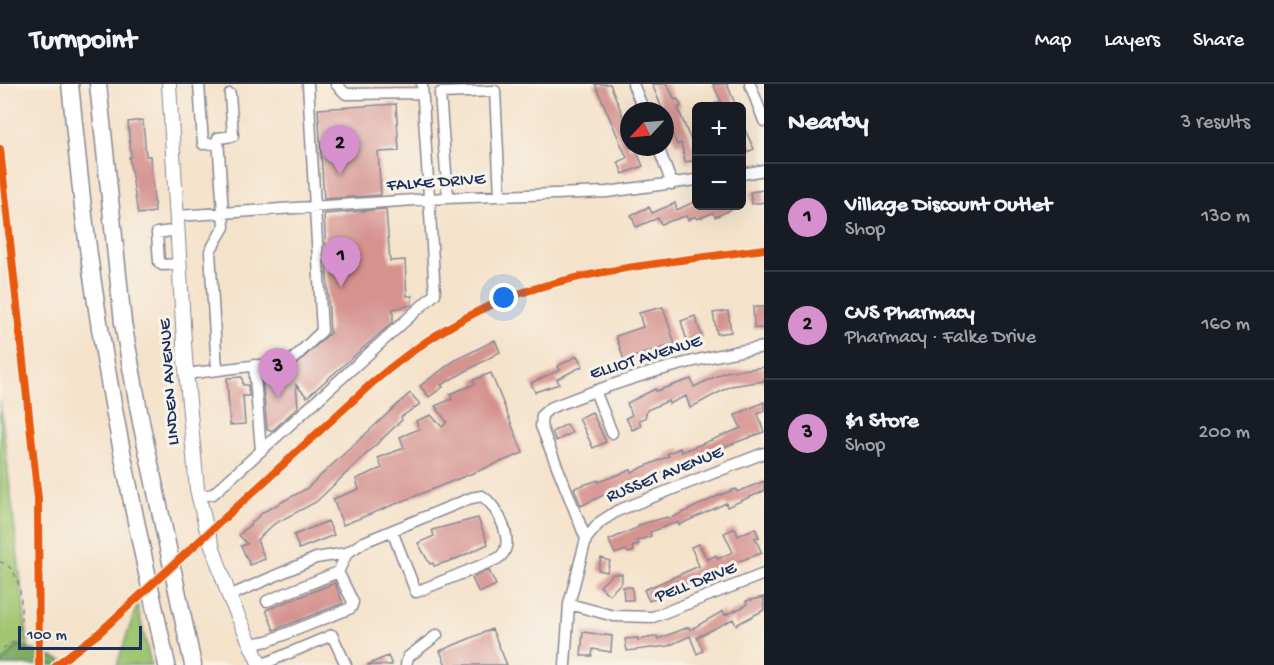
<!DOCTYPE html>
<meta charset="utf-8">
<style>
:root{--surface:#171b24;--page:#20242c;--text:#f1f3f6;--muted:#9ea1a6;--line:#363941;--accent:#d690ce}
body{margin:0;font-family:"Gochi Hand",sans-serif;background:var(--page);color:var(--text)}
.controls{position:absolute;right:18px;top:18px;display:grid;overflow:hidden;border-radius:9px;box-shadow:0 6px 24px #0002}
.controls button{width:54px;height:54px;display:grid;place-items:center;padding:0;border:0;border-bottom:2px solid var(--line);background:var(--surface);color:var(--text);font:30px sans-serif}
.compass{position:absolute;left:620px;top:18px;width:54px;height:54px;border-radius:50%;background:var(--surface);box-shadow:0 6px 24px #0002;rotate:244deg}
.scale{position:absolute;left:18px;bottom:15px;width:124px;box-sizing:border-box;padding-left:6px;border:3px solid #1b2f5e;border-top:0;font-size:16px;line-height:21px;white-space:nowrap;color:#1b2f5e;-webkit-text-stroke:4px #f7f3e8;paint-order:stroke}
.you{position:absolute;left:504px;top:214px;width:21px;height:21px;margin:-15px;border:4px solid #fff;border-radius:50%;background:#1a73e8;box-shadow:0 0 0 9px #1a73e833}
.badge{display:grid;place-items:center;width:39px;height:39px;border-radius:50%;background:var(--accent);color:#111;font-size:20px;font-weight:700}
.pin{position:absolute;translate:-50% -50px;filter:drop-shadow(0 2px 3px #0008)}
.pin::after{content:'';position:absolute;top:32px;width:21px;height:18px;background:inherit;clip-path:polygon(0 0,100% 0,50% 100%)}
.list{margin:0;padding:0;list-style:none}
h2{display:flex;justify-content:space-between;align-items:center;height:78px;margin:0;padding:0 24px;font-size:26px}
h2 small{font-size:20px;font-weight:400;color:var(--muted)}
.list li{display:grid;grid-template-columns:39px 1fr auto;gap:18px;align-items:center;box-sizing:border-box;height:108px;padding:0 24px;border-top:2px solid var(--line)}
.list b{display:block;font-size:22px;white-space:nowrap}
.list p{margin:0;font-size:20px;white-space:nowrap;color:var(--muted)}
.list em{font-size:20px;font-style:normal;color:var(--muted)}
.map{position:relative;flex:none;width:764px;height:581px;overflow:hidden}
header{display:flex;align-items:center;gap:36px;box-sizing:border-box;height:84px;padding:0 30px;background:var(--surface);border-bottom:2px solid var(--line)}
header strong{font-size:28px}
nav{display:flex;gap:33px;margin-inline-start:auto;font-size:21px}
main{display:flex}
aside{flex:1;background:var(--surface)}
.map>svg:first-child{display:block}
.green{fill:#a0c671;stroke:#5e7a68;stroke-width:1.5}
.forest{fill:#80ab63;stroke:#4e6d60;stroke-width:1.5}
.building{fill:#d5928f}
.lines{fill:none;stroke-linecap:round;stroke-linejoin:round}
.minor-casing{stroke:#888894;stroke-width:13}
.major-casing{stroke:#888894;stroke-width:16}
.highway-casing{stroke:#888894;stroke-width:19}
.path{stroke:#888894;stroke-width:1.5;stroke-dasharray:4.5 4.5;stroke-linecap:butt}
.minor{stroke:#fff;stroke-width:10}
.major{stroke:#fff;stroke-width:14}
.highway{stroke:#fff;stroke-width:16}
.cycleway-casing{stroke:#f7f3e8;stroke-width:11}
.cycleway{stroke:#e8590c;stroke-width:8}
.labels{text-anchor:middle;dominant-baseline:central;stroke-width:6;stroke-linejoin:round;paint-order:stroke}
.street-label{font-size:18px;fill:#1b2f5e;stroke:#f7f3e8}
</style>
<header>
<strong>Turnpoint</strong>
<nav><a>Map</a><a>Layers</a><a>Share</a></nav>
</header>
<main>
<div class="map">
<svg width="764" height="581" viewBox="0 0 764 581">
<rect width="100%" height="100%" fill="#f7f3e8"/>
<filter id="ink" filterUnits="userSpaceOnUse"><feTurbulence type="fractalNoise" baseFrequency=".0167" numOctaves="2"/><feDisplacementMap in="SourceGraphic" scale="12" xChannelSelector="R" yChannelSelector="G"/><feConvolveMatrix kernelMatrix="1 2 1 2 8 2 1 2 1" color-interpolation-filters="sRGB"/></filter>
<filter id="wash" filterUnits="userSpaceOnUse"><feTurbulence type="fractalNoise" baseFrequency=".008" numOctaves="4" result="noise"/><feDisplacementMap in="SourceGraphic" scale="24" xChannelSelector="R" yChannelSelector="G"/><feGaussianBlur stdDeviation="1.35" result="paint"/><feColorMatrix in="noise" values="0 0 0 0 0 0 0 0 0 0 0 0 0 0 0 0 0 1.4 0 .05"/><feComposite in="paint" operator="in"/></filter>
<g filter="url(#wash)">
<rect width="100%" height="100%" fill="#f5e2ca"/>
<path class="green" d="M0,317L30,578L0,581Z
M137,521L151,581H117Z"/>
<path class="forest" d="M18,561L74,581H0Z"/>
<g id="blocks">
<path class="building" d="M595,0H610L629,47V63H635L643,82L623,90L618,78L627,74Z
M652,0H667L675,16L678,15L681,22L678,24L687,47L694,64L696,63V76L685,78L681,59L677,61Z
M713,0H727L736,22H709L721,17Z
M396,20L399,67L378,68L381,111L324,115L318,25Z
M143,36L146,72H150L155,128L138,130L129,73H131L128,38Z
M741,38L754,65L741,71Z
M764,106V118L752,120L750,108Z
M696,117V122H739L715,133L713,129L697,135L696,132L688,136L686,132L661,140L658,134L636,143L631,131L649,123L652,129L675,119L677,126Z
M386,125L390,177L405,176L407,212H412V221L393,225V238L307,313L296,301L298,323L273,346H267L262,291L288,288L330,249L324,130Z
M663,223L675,260L624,276L616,252L643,243L639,229Z
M753,223H764V244H754Z
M728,227L731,248L717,250L713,229Z
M695,232L702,252L687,257L681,237Z
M495,256L500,268L441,301L443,303L429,313L420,302L454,277Z
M577,272L583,282L557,295L559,300L535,308L531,299L560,286L558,282Z
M764,283V297L731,302L690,324L686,312L669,320L668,317L647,326L645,334L639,336L641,342L632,346L626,334L632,331L627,319L655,305L656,307L691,295L694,303L725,288Z
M491,289L523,369L343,441L333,415L359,405L356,395L382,384L378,374L404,364L400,353L419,345L416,337L431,331L442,343L447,338L435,322L452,315L450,310L475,300L473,296Z
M242,293L243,301H248L249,312H243L245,340L230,341L227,294Z
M410,309L420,320L401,333L402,336L316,418L274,440L257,456L265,475L250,481L241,462L247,460L239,451L263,428L306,405Z
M764,318V327L758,330L764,348L721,364L720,362L676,384L675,382L628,403L626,400L581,422L574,404L598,396V398L631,386L632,388L669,372L667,370L680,364L682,368L741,344L735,331Z
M592,328L606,358L593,364L579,334Z
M567,340L572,349L556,357L552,348Z
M764,397V407L727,423L726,419L679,441L678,438L650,448L651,452L637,457L639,460L632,463L634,467L628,469L626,466L615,470L609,456L639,443L638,441L668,433L669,435L720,411L736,405L737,408Z
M478,434L488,460L456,475L434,482L433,479L430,480L418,459L434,452L432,446Z
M328,437L334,451L299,465L294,451Z
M735,444L738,452L755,444L759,453L755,454L762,469L725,482L726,486L703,496L697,493L649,517L644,506L699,482L691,463L699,460L707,476L716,471L718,475L733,468L724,449Z
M601,474L610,477L607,488L598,486Z
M489,486L496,501L479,509L472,494Z
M613,490H622V498L609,511L600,502Z
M335,499L343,519L274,546L266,526Z
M623,503H632L633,516H624Z
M764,513V526L736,541L733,535L697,553L703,567L697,570L690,552L668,562L627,567L625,555L638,554V556L657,552L658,555L689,543L690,546L723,527L725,531L743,523L747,520L746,517Z
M492,545L507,581H446L440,567Z
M583,548L612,552L611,568L593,565L592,572H581Z
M388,572L392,581H367Z"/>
</g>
</g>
<g filter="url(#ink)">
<use href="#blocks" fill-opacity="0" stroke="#888894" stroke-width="1.5"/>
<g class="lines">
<defs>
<path id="minor" d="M199,0L203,60L218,59
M336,0L346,10L422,9
M633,0L644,27
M750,0L764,37
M658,63L672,100
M742,90L764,86
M448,114L440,9L495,7L500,111
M177,132L445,114L607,108L696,96
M178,146L157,149L159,178L162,181L180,180
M254,281L261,367
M217,286L210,167L224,143L218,54L233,52L230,10
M186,290L291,277L322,247L308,0
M595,307L612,349
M198,413L213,410L435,210L422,0
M586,455L600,438L617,427L764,369
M229,512L316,474L347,469
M267,517L338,488
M569,520L614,532L653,533L764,490
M250,560L268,557L351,524L353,518L338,488L347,469L364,458L471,414L482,412C498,422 519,463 497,475L416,508L392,447
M261,581L332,551L346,581
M406,581L408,573L437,551
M565,581L569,520L586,455L541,342L542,331L550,324C620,296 690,274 764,263"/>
<path id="major" d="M169,0L185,275L197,405L206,443L229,512L260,581"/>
<path id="highway" d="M70,0C76,57 81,114 89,171C108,309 137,446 167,581
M98,0L123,239L141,338L193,581"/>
</defs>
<use href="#minor" class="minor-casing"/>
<use href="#major" class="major-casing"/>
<use href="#highway" class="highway-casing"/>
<path class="path" d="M0,478C26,484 22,534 19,554L0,566"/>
<use href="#minor" class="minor"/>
<use href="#major" class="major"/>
<use href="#highway" class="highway"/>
<defs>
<path id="cycleway" d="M0,65L38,415L39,581
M56,581L99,549L372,299C421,257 476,221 540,203C613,182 689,176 764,165"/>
</defs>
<use href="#cycleway" class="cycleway-casing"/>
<use href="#cycleway" class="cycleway"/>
</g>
</g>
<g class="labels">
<g class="street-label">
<text transform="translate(436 99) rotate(-4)">FALKE DRIVE</text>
<text transform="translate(646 274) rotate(-17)">ELLIOT AVENUE</text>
<text transform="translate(170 298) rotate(-94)">LINDEN AVENUE</text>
<text transform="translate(665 391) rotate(-22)">RUSSET AVENUE</text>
<text transform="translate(696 499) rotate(-21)">PELL DRIVE</text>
</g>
</g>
</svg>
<div class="controls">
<button>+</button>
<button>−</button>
</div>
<svg class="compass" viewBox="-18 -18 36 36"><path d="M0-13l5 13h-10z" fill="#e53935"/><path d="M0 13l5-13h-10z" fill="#9ea1a6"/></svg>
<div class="scale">100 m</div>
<div class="you"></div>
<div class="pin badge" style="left:341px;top:203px">1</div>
<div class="pin badge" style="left:340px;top:91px">2</div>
<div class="pin badge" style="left:278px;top:314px">3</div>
</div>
<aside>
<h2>Nearby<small>3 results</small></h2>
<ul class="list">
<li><span class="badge">1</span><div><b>Village Discount Outlet</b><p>Shop</p></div><em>130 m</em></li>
<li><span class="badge">2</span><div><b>CVS Pharmacy</b><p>Pharmacy · Falke Drive</p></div><em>160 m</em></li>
<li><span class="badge">3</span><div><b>$1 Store</b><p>Shop</p></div><em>200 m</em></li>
</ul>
</aside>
</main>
